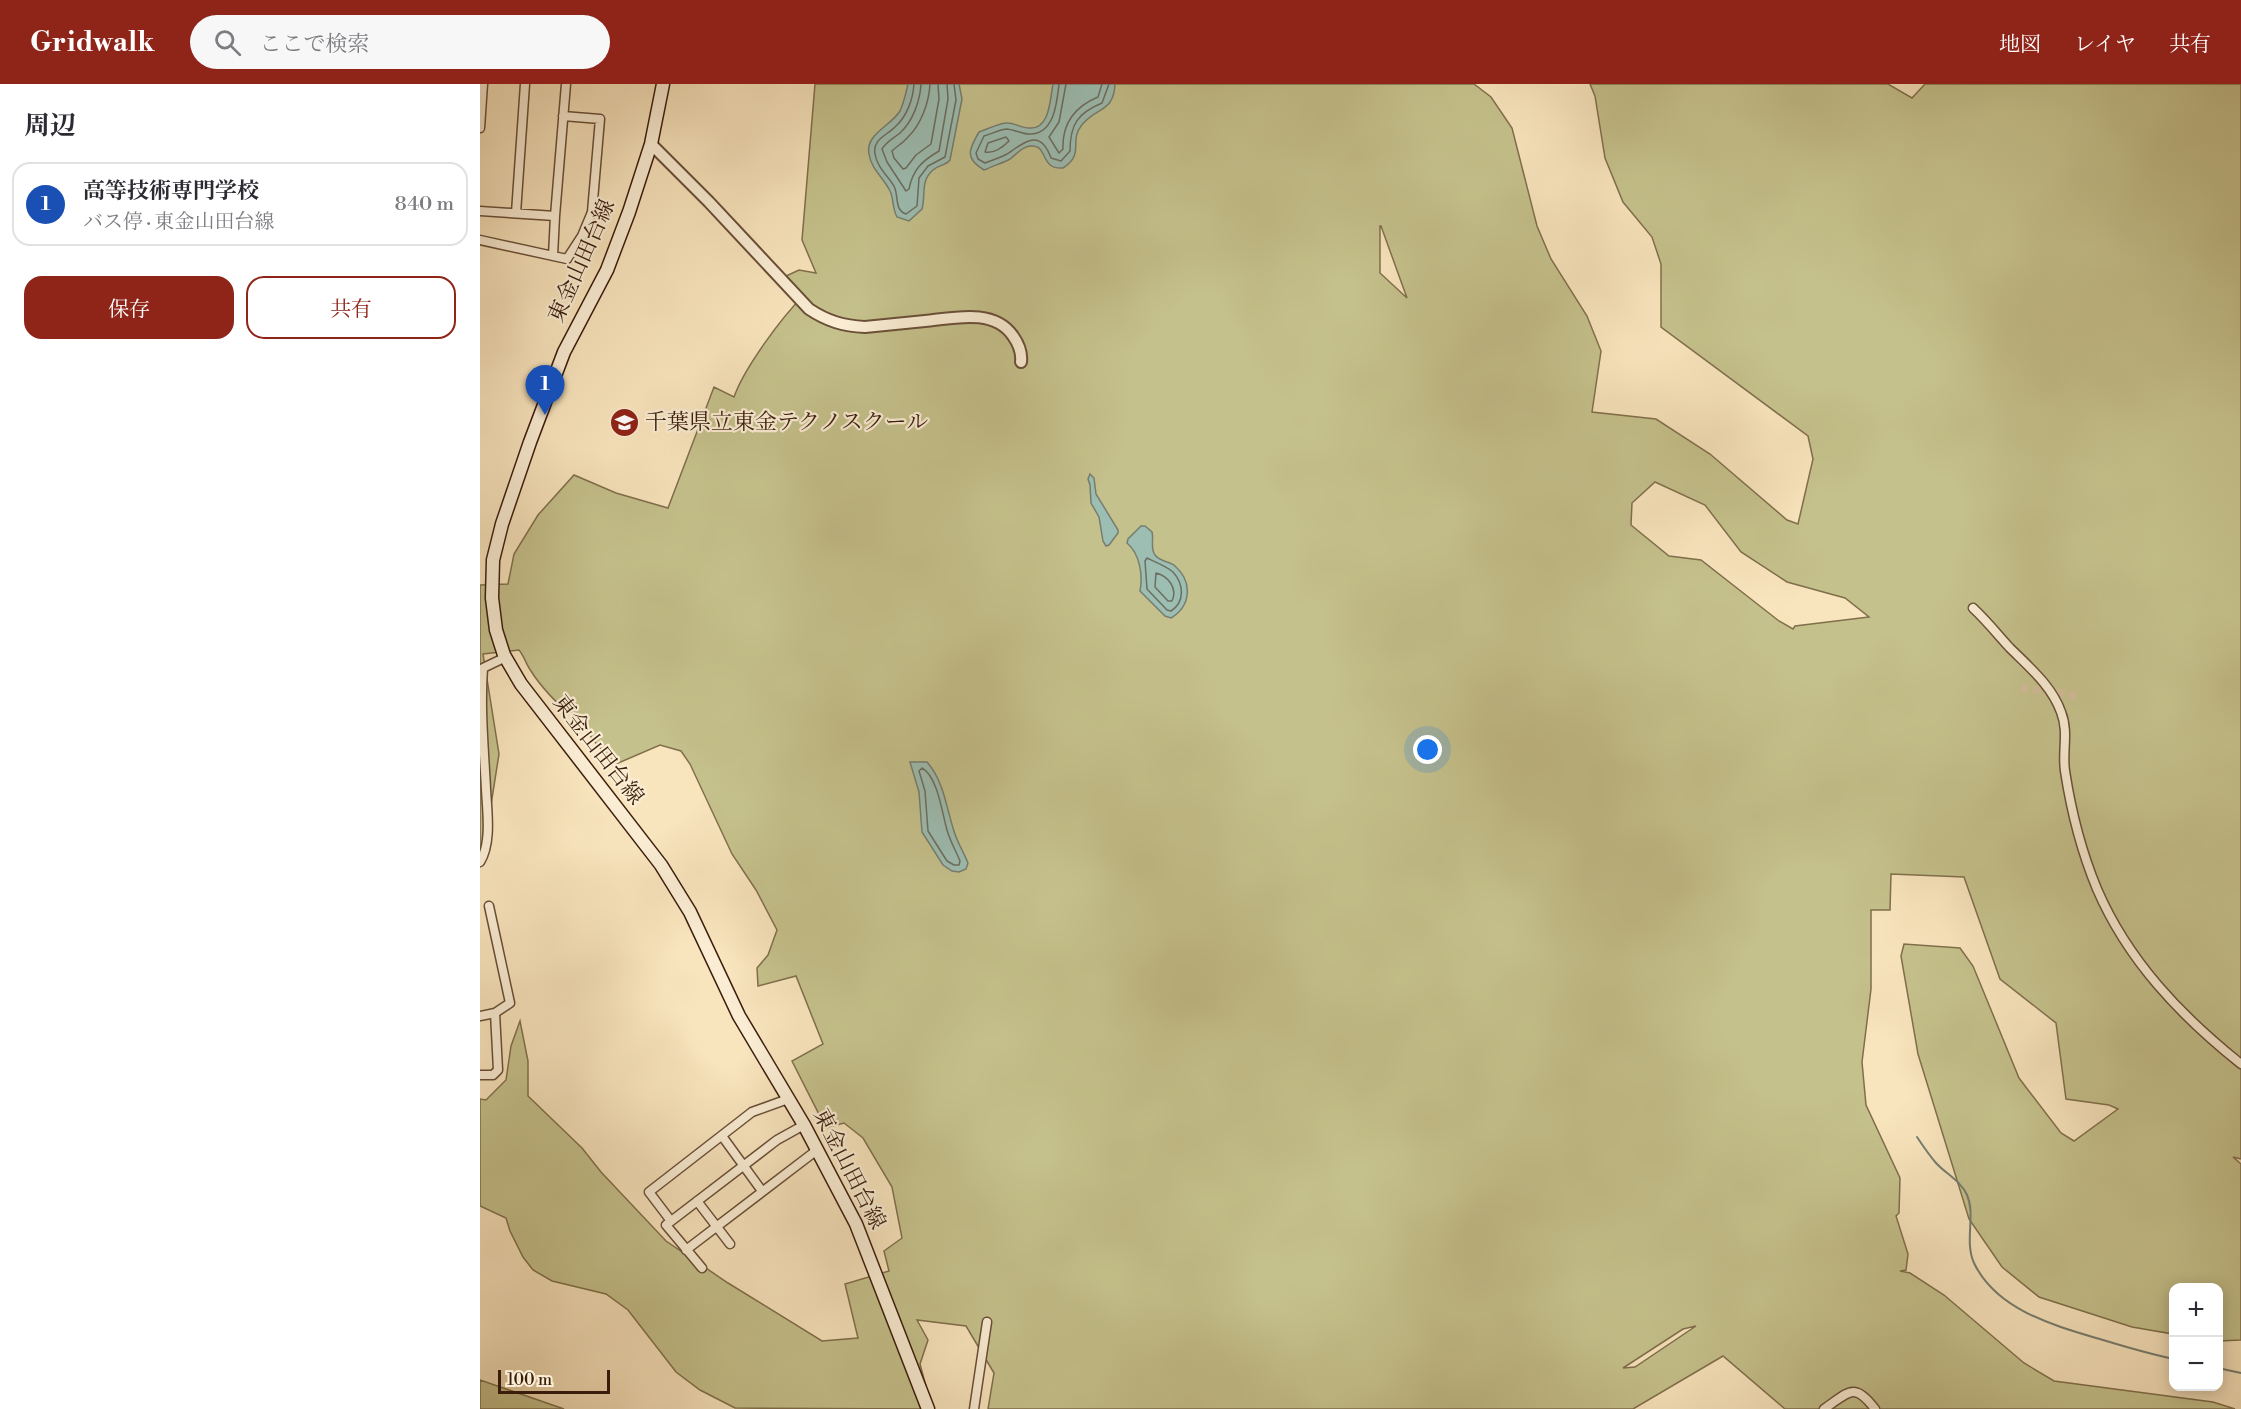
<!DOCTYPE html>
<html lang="ja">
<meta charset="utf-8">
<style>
body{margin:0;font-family:"Libre Bodoni","Noto Serif JP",serif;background:#f7f7f7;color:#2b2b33}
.controls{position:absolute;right:18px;bottom:18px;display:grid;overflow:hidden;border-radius:12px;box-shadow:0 3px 15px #0003}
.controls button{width:54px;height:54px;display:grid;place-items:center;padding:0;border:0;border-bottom:2px solid #e1e1e2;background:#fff;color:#2b2b33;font:30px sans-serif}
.scale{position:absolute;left:18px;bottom:15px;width:112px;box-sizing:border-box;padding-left:6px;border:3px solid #3b1d0c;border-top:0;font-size:16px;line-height:21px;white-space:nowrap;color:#3b1d0c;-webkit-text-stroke:4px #faedd4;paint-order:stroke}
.you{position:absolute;left:948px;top:666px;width:21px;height:21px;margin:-15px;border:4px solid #fff;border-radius:50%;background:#1a73e8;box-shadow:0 0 0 9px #1a73e833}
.badge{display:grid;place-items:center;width:39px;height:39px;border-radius:50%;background:#8f2418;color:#fff;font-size:20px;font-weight:700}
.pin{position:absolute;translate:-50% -50px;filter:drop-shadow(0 2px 3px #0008)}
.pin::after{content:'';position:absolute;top:32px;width:21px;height:18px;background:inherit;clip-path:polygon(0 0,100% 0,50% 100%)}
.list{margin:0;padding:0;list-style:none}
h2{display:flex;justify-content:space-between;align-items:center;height:78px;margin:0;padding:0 24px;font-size:26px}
h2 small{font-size:20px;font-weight:400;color:#7c7c81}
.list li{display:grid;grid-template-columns:39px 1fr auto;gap:18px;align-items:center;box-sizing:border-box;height:84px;margin:0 12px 12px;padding:0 12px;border:2px solid #e1e1e2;border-radius:18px}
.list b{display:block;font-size:22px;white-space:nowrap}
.list p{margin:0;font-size:20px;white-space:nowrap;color:#7c7c81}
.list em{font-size:20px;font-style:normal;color:#7c7c81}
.actions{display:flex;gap:12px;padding:18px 24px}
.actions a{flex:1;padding:14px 0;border:2px solid #8f2418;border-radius:18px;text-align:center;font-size:21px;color:#8f2418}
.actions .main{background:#8f2418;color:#fff}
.icon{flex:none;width:33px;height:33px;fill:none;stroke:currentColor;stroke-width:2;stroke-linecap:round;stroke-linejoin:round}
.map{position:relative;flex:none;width:1761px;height:1325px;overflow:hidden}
header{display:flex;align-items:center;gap:36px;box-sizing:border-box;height:84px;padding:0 30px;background:#8f2418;color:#fff}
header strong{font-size:28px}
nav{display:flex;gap:33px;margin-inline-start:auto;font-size:21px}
.search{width:420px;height:54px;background:#f7f7f7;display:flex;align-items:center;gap:15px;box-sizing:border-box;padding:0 21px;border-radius:33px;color:#7c7c81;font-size:22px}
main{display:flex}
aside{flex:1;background:#fff}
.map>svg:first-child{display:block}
.green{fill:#c5c18c;stroke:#806f4c;stroke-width:1.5;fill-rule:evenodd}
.water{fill:#9dbeb3;stroke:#767e70;stroke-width:1.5}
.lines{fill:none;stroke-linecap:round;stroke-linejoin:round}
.shore{stroke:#6c6e60;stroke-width:1.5}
.stream{stroke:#767e70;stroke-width:2}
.minor-tunnel{stroke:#d2bc9a;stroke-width:8;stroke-dasharray:8 4;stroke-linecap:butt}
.minor-casing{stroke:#6a4f38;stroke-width:11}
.tertiary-casing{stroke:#6a4f38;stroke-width:14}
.secondary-casing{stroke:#3b1d0c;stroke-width:15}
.minor{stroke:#faedd4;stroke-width:8}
.tertiary{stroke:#faedd4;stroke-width:10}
.secondary{stroke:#faedd4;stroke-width:12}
.labels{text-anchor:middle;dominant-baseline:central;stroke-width:4.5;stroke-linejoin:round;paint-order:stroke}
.street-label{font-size:22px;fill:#3b1d0c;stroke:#faedd4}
.poi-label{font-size:22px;fill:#3b1d0c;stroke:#faedd4;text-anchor:start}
</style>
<header>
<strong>Gridwalk</strong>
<div class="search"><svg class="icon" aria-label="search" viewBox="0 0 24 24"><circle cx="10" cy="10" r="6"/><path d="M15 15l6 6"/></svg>ここで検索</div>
<nav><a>地図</a><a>レイヤ</a><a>共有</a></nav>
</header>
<main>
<aside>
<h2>周辺<small></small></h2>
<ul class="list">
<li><span class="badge" style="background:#1a4fb4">1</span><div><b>高等技術専門学校</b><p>バス停 · 東金山田台線</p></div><em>840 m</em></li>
</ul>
<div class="actions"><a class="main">保存</a><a>共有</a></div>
</aside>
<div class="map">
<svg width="1761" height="1325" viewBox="0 0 1761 1325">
<rect width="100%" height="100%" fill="#f8e4bd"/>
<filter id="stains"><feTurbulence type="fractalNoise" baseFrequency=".00333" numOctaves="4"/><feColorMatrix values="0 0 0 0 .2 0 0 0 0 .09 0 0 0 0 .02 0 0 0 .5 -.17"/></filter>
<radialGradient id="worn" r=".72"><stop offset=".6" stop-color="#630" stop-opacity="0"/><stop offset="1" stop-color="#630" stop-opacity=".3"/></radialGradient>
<!-- green -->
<path class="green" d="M335 0H994L1011 13 1032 44 1057 142 1071 175 1107 232 1121 267 1112 328 1176 335 1230 370 1307 436 1318 440 1333 375 1328 352 1181 243V180L1172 153 1143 118 1125 74 1115 12 1110 0H1408L1432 14 1445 0H1761V1075L1753 1073 1761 1080V1256L1739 1257 1738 1204H1694L1693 1250 1652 1243 1559 1213 1522 1183 1489 1135 1438 970 1421 872 1424 860 1480 864 1493 882 1539 994 1581 1049 1594 1057 1638 1025 1629 1021 1586 1015 1576 939 1520 895 1484 793 1411 790 1410 826H1391V905L1382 978 1386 1021 1420 1094 1419 1129 1416 1132 1428 1170 1426 1186 1420 1187 1430 1189 1464 1211 1544 1279 1574 1297 1733 1318 1755 1325H1305L1243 1272 1153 1325H508L514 1289 486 1242 437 1236 448 1256 440 1280 452 1325 255 1324 220 1306 196 1288 148 1226 126 1210 72 1197 53 1186 43 1173 30 1147 26 1134 0 1122V1015L6 1016 26 996 31 962 40 937 48 977V1012L102 1064 121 1088 186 1157 248 1199 342 1257 378 1254 365 1200 409 1187 404 1167 422 1154 412 1103 383 1054 364 1039 346 1044 312 977 343 960 316 892 278 902 277 884 288 871 297 846 276 806 252 770 210 680 201 667 180 661 136 680 118 662 92 628C81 627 57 597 51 587 46 580 44 572 39 566L3 570 19 670 3 772 0 777V501L28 500 34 470 58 431 94 391 136 409 188 424 234 303 254 313C264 284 302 233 324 211L306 192 319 186 336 189 322 156ZM900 142H901L927 214 900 189ZM1175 398 1225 421 1261 468 1307 498 1365 514 1389 533 1315 542 1313 545 1299 537 1221 476 1189 472 1151 441 1152 419ZM1216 1242 1155 1283 1143 1284 1203 1245Z
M0 1296 84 1325H0Z"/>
<!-- water -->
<path class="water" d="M428 0H479L482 15 470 76C465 82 458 81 453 86 440 97 446 111 442 125L429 137 417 133C412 124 414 115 410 107 404 94 391 85 389 70 385 50 411 42 420 27 424 18 426 9 428 0Z
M573 0H635C634 29 615 23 601 42 589 58 605 70 583 84 559 86 569 60 550 62 541 63 536 71 530 75 523 79 515 81 507 85L504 86C484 74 489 65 499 48 508 45 517 40 526 39 533 38 541 44 549 44 570 46 570 15 573 0Z
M610 390 614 394 616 410 638 446V449L629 461 626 462 623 457 619 433 611 419 610 401 608 395Z
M661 442H665L672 448C674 456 670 464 675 471 680 478 690 477 695 482 713 498 711 522 691 534L685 532 660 507C663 491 660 470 647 459L648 455Z
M430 678H447C463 696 466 721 473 744 476 756 483 767 488 779L486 785 479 788 472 787 463 781 442 748 439 708Z"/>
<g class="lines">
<!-- shore -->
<path class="shore" d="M434 0C433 15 427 32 416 42 408 51 392 55 395 70 397 83 408 92 414 102 419 112 414 126 426 130L437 122 439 94 448 82 465 73 476 16 474 0
M441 0C440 17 433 37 420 49 414 54 407 57 402 65L407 78 426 107 429 105C433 85 442 77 459 67L468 15 467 0
M450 0C449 19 441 41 427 54 423 59 417 62 412 67L414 74 423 85 426 84 436 71 451 60 459 15 458 0
M579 0C577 19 574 51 549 50 541 50 534 45 526 45 519 46 511 50 504 52L496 69 498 75 505 79C512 76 520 74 527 70 545 58 560 44 571 74L581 77 590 67C590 40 598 29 622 19L629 0
M586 0 579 38 569 53 579 69 583 65C582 40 594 23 618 13L622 0
M526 53 529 57C523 63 514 70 505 68L508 59Z
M667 474C673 477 688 483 693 488 704 500 705 518 691 527L687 526 667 505 665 477Z
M676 489C688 492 698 504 692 517H688L675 503Z
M442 684C458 693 462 729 467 746 470 757 476 767 480 777L479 781H474L467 777 448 747 445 707 439 687Z"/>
<!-- stream -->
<path class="stream" d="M1437 1053C1443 1062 1449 1071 1456 1079 1466 1090 1481 1097 1487 1111 1496 1131 1484 1157 1494 1179 1517 1227 1576 1242 1623 1256 1646 1263 1670 1270 1694 1275
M1738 1284 1761 1289"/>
<!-- minor-tunnel -->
<path class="minor-tunnel" d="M1541 604 1599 612"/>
<defs>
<path id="minor" d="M0 44 3 0
M0 127 75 132
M36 129 45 0
M0 156 87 175 102 152 112 128 120 35 83 32
M73 172 75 132 86 0
M1493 524C1507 537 1518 551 1530 564 1549 583 1572 602 1581 628 1589 648 1582 667 1585 687 1591 726 1602 769 1617 805 1648 877 1701 932 1761 980
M0 778C12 758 7 727 6 705 4 665 0 624 3 584L26 573
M0 932 15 929 30 919 9 822
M0 991H13L18 986 15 929
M242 1052 282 1107
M217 1117 250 1160
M191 1137 169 1108 272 1028 308 1015
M206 1166 337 1066
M222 1184 186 1141 297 1056 324 1041
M494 1325 507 1238
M1344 1325C1369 1308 1374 1297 1395 1325"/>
<path id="tertiary" d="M171 60 229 118 329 225C347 237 363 242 385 243 405 241 425 239 445 237 474 234 514 224 533 252 538 259 542 269 541 278"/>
<path id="secondary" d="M183 0 171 60 149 128 127 186 84 268 50 358 22 440 13 476 12 514 16 546 24 571 41 600 181 781 210 828 259 932 324 1041 376 1140 448 1325"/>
</defs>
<!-- minor casing -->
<use href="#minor" class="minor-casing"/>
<!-- tertiary casing -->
<use href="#tertiary" class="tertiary-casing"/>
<!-- secondary casing -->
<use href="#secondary" class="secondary-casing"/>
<!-- minor -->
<use href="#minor" class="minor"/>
<!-- tertiary -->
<use href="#tertiary" class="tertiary"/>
<!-- secondary -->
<use href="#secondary" class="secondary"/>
</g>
<!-- icons -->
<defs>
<symbol id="university-disc" viewBox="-11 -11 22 22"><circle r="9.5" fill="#8f2418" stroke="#faedd4"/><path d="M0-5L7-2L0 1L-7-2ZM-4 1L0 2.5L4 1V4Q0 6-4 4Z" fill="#fff"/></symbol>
</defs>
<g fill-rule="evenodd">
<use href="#university-disc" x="128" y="322" width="33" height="33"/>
</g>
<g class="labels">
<!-- street labels -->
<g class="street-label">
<text transform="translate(102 177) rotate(-66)">東金山田台線</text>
<text transform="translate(118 666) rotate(52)">東金山田台線</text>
<text transform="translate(369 1085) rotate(63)">東金山田台線</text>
</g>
<!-- poi labels -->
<g class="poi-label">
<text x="165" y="338">千葉県立東金テクノスクール</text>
</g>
</g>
<rect width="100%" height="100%" filter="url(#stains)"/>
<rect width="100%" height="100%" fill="url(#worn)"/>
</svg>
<div class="controls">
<button>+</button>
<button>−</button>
</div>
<div class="scale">100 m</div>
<div class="you"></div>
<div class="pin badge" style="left:65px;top:331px;background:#1a4fb4">1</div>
</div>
</main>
